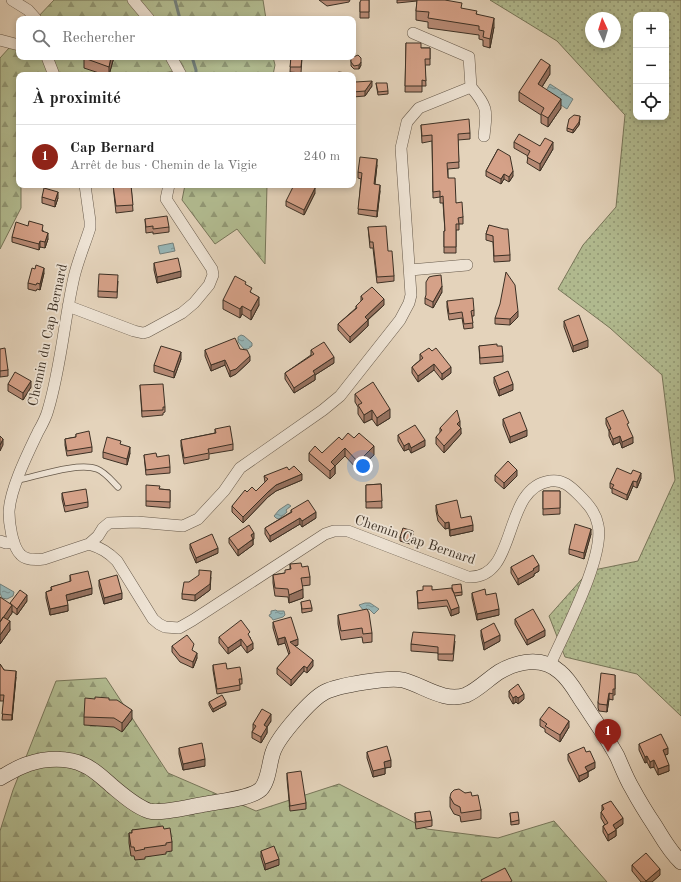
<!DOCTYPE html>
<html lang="fr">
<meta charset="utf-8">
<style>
body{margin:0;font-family:"Old Standard TT",serif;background:#f2f2f2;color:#222}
.controls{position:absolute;right:12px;top:12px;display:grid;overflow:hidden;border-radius:8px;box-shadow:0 2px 6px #0003}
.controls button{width:36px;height:36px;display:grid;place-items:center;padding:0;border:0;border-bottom:1px solid #e0e0e0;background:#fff;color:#222;font:20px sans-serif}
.compass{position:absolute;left:585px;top:12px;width:36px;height:36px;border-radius:50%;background:#fff;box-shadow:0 2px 6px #0003;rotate:356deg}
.you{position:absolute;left:363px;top:466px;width:14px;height:14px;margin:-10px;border:3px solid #fff;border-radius:50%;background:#1a73e8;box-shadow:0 0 0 6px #1a73e833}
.badge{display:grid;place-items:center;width:26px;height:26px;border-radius:50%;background:#8f2418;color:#fff;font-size:13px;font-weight:700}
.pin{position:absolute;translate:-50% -33px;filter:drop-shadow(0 1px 2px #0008)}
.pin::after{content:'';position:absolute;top:21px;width:14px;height:12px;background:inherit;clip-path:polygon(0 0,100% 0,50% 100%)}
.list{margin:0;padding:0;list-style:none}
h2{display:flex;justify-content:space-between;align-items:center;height:52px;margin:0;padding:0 16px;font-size:17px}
h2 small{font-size:13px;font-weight:400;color:#767676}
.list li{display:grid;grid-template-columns:26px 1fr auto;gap:12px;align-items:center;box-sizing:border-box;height:64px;padding:0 16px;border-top:1px solid #e0e0e0}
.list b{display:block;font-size:15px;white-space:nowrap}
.list p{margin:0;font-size:13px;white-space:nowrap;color:#767676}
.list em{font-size:13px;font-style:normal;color:#767676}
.icon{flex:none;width:22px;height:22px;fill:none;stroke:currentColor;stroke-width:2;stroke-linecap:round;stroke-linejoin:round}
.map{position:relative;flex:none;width:681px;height:882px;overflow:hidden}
.search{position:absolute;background:#fff;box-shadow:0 2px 6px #0003;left:16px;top:16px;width:340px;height:44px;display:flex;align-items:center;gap:10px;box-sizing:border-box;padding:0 14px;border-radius:8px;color:#767676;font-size:15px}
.panel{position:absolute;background:#fff;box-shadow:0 2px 6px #0003;left:16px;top:72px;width:340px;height:116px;border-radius:8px}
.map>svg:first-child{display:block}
.green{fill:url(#green-dots);stroke:#77765a;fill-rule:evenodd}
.forest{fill:url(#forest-firs);stroke:#77765a}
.water{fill:url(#water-ripples);stroke:#73807c}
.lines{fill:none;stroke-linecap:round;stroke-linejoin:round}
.stream{stroke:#73807c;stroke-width:3}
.lane-casing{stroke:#66594a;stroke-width:7}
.street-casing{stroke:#66594a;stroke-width:12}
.secondary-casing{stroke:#3c3024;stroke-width:16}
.lane{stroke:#ede2d3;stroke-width:5.5}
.street{stroke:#ede2d3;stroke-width:11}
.secondary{stroke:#ede2d3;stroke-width:15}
.wall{fill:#b78a75;stroke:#3c3024}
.shaded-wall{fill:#95715f;stroke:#3c3024}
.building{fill:#d5a188;stroke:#3c3024}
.labels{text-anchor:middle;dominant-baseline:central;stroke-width:3.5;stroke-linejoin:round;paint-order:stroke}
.street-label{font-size:14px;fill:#3c3024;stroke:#ede2d3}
</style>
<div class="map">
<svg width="681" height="882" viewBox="0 0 681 882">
<defs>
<pattern id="green-dots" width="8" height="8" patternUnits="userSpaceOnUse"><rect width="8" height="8" fill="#b2bc91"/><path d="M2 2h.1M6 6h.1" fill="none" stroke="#929976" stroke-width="1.8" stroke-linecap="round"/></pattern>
<pattern id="forest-firs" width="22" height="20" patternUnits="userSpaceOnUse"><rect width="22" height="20" fill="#b2bc91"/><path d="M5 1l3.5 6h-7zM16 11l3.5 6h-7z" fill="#929976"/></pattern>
<pattern id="water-ripples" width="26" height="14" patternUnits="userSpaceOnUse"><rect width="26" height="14" fill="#97b6b7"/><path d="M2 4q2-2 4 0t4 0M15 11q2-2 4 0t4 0" fill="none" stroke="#7c9495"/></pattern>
</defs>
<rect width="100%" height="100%" fill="#e4d3bb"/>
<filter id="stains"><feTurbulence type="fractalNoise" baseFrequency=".005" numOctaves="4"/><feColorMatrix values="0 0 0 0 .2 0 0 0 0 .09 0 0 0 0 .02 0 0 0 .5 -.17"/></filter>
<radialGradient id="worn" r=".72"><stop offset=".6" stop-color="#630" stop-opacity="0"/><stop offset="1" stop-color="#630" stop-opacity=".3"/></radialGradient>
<!-- green -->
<path class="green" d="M490 0H681V716L637 674 565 657 549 616 589 571 638 561 675 480 662 375 610 328 558 289 583 245 616 207 625 115 557 41ZM636 15H666V117H636ZM591 18H615V42H591Z"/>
<!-- forest -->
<path class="forest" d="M54 0H263L266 19H36Z
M19 37V57H273L275 65 273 75H180L176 71 150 75H19V185H21V208L0 249V58Z
M185 185H267L265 264 237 229 215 244 182 200Z
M106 678 168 773 256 811 339 784 427 829 498 838 554 821 607 882H0V831L13 790 56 681Z"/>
<!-- water -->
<path class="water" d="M550 84 573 99 567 109 544 94Z
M173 243 175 251 160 254 158 246Z
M241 335 244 336 252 343V346L248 349H244L238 342V337Z
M288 504 291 506 286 510 287 512 279 519 276 518 274 516 279 510Z
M0 584 14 592 13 596 7 599 2 598 0 593Z
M365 603H370L379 609 374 614 369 609 364 611 359 605Z
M276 610 277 611H284L285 615 283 617 273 620 271 617H270L269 615 271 614V611Z"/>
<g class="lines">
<!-- stream -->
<path class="stream" d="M175 0 180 19
M192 57 196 70V75"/>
<defs>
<path id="lane" d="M18 480C38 476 78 462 97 469 105 472 112 481 118 487"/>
<path id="street" d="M12 0 28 10 36 19
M133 0 149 19
M0 40 19 45
M47 57 54 75
M171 57 181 75
M471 87C488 107 487 110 484 136
M85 185 90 221V228C85 244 78 260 74 277 64 321 61 367 48 410 46 418 42 425 38 432 28 453 10 489 9 512 9 522 12 547 21 555 26 560 36 560 44 559L89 544 98 536 103 528 109 523 137 522 183 526 198 519 224 491 240 468 323 410 340 396 400 320 409 303 411 295 401 148 407 122 419 108 471 87 469 57 413 33
M410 270 467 265
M68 306 134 331 143 333 147 332 182 313 194 303 209 285 213 275 212 269 166 199 169 185
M0 541 6 543 14 542
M89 544C101 548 108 552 117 561L153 619 159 624 165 627 179 628 193 620 325 534 334 531H348L468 577C519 580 501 488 550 481 563 479 571 487 579 495 588 504 596 513 598 525 605 557 564 633 550 665"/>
<path id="secondary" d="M0 778C9 773 18 767 28 764 45 758 68 757 84 765 94 769 104 779 112 786 123 795 135 806 149 811 161 814 192 806 206 804 220 801 250 799 261 789 269 780 269 763 273 752 278 737 311 699 325 692 339 685 388 677 403 680 423 685 444 703 466 695 478 690 488 679 499 672 518 661 542 656 560 672 570 680 577 694 584 704 595 721 607 738 617 756 622 767 626 778 632 788 639 801 647 814 655 826 663 839 670 852 681 862"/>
</defs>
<!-- lane casing -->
<use href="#lane" class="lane-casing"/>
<!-- street casing -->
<use href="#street" class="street-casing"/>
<!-- secondary casing -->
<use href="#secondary" class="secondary-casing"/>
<!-- lane -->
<use href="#lane" class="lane"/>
<!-- street -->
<use href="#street" class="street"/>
<!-- secondary -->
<use href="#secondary" class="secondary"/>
</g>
<!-- wall -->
<path class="wall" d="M319 0H350L349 2 327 6Z
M369 0V18H360V2Z
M397 0H445L462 9 477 14 494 27 490 48 483 46V40L479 39V35L428 28V22L416 20V11L417 1 397 3Z
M406 43 421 48H430V65H425L426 86H422V92H405Z
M81 57H114L109 75H105L84 68V59L81 58Z
M291 57H302L301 73 290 72Z
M351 58 361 65 359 69H354L351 66Z
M550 74 542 87 561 108 548 127 541 123V115L519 101V92Z
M353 80 355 82 372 86 365 96 353 97Z
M376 83 388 91V94L378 95Z
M580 119 579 125 573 133 567 131V128Z
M421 125 470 133V139L458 140 459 168 448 169V178L456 203 463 217V224H459V230H456V253H444V231H445L443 203H440V197L433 198 432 141 422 143Z
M514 142 540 146 553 149 540 171 527 163 528 156 514 148Z
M498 149 513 176 509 182 504 179 501 184 486 176V171Z
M377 165 375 184 380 191 377 217 358 214 361 179 358 178V172Z
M113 185H131L133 211 116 213Z
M315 193 304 215 286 206V201Z
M42 197 58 198 55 207 42 203Z
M145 219 169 227V232L153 234V232L146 233Z
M489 225 510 255V261L494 262 493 242 486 240V234Z
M368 227 394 276V281L377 283 373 248H370Z
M43 230V232L48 239 45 248 40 247 39 250 12 242V237Z
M154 263 181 277 157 283 154 270Z
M44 273 40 290 37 289 36 291 28 289V283Z
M118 281 117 298 98 297V291Z
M246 285 259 305 251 320 242 314 240 318 223 309V300Z
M442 292 433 308 425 304V298Z
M361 296 384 305 368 320V326L350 343 338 330V324L356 308V306L361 302Z
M447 301 474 310V316H472L473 328 464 329 462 318 449 320 447 307Z
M518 317 510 325 495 324V318Z
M564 321 588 347 573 352 564 327Z
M479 346H497L503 356V362L480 364Z
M0 349 8 370V376L0 377Z
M240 349 250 361 236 374 230 377 225 365 211 371 205 356V350Z
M311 350 334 363 315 375V380L294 393 285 379V373L311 355Z
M420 354 451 373 442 380 434 370 418 382 412 373V367L420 360Z
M181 359 174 378 154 372V365Z
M494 377 513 390 499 396 494 383Z
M8 384 31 387 23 400 8 391Z
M140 385 165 407V412L163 413V415L142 417Z
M355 394 390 418 377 426 372 419 364 423 358 414V407L355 402Z
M606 418 629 429 633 443 622 448 620 442 613 445 609 436V431L606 424Z
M503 419 527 436 510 443 503 425Z
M460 427 461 434 444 453 436 444V437L440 433V428Z
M215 429 233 444V450L209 454V459L184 464 181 446V440L215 433Z
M76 434 92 447V452L67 456 65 445V439L76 437Z
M398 435 425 446 411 453 409 449 404 451 398 441Z
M342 440 374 455 358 470 345 456 335 466V474L330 479 309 461V453H322Z
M103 452 130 453 127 465 103 458Z
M144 455 157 457 170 467V473L146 475Z
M289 470 302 480 276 491 268 497 243 523 232 512V506L247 492 256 491 265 482 264 476Z
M495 475 517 476 504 489 495 481Z
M641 478 637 488 633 486 627 500 612 493V489L610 488V483Z
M381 484 382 508H366V485Z
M160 489 170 490V508L146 506V501Z
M543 491H560V514L543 515Z
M62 493 88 502V507L65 512 62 499Z
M436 505 461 518 473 531 450 536 449 528 445 529 438 521 436 511Z
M291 510 316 518 302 527 300 524 270 542 265 534V528L291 512Z
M413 534 410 544 400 541V537Z
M591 534 584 559 569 554V549Z
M229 538 254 539H253V545L238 556 229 543Z
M190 544 218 553 196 563 190 549Z
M290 564 302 567 310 577V585L302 586 303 598 289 603 288 597 275 596 273 583V575L285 573 290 569Z
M511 567 539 571 534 574V576L518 585 511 573Z
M70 575 92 594 67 601 68 611 50 615 46 598V592L51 590V587L70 582Z
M211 577 210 590 195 601 182 599V594L189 582Z
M99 580 122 599 104 604 99 586Z
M432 590 462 592V595L455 596 459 613 451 616 447 606 418 609 417 591Z
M472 593 486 595 499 615 477 620 472 598Z
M27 601 17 615 12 611V613L7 620 10 630 0 644 10 603Z
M301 602 312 608V611L302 613Z
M338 615 372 633V642L363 643 362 637 341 640 338 624Z
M515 619 545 636 527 645 515 624Z
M273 622 298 645 295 646 313 666 307 673 304 671 291 686 277 674V668L289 655 285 643 278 645 273 628Z
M481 630 500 641 484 650 481 636Z
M219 637H250L253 649 247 653 241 645 228 654 219 643Z
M455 641 453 661 438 660V653L411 651V644Z
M172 646 193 651 197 658 193 668 180 662 172 652Z
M0 664 4 670 16 677 12 720H2L4 701H0Z
M213 665 227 669 242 679V684H240V690L217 694 213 670Z
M615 675V695H613V700L609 699 607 712 599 711 598 708V702Z
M509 691 524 699 518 704 516 702 513 704 509 697Z
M109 700 132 719 122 732 114 727 84 725V717Z
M209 702 226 705 213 712 209 705Z
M540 719 569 727 560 742 545 732V729L540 726Z
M271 721 267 727V733L261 743 252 738V732L253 730V724Z
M639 744 668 754 665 755 669 771 658 775 654 767 650 768 647 762 645 763 639 750Z
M179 748 205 766 183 770 179 754Z
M367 752 391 767 385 768V774L373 777 367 758Z
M568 754 595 768 588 772V777L579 782 568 760Z
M287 773 306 803V809L290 811 287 779Z
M465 793 472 796 481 810V819L461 822 460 816 454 814 450 807V797Z
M602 805 623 824 616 829V836L608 841 603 832V826L605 825 601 818V812L602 811Z
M415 813 432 820V826L416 829 415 820Z
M510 813 519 820V824L511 825Z
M164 829 172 842V851L166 852V854L145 857V859L135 860 134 856H131L129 843V833H132V830Z
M261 851 279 865 265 870 261 857Z
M632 865 660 875 652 882H641L632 871Z"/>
<!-- shaded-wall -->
<path class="shaded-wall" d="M494 18V27L490 48V39Z
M111 57H114L109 75V67Z
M361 62V65L359 69V65Z
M550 65V74L538 93V84Z
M372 81V86L365 96V91Z
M561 99V108L548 127V118Z
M580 116 579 125 573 133V130Z
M553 142V149L540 171V164Z
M377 159V165L374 190V184Z
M513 171V176L509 182V177Z
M504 174V179L501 184V179Z
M380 185V191L377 217V211Z
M315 188V193L304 215V210Z
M58 192V198L55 207V201Z
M48 233V239L45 248V242Z
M40 241V247L39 250V244Z
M44 268V273L40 290V284Z
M181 271V277L157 283V277Z
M442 286V292L433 308V302Z
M259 297V305L251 320V311Z
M384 299V305L365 322V317Z
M242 306V314L240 318V309Z
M518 311V317L510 325V319Z
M368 320V326L350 343V337Z
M588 340V347L573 352V346Z
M181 352V359L174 378V372Z
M250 356V361L236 374 230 377V371Z
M334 357V363L315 375V380L294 393V388L313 371Z
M225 360V365L211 371V365Z
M434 364V370L418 382V376Z
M451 367V373L442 380V374Z
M31 381V387L23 400V393Z
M513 384V390L499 396V390Z
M390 409V418L377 426V418Z
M372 410V419L364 423V415Z
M460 421V427L457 424Z
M461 428V434L444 453V446Z
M527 430V436L510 443V437Z
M620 436V442L613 445V439Z
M633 437V443L622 448V442Z
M3 439V445L0 451V445Z
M425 440V446L411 453V448Z
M409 443V449L404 451V446Z
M374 446V455L358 470V462Z
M130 447V453L127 465V459Z
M345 448V456L331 470V462Z
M335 466V474L330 479V471Z
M517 470V476L504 489V483Z
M641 473V478L637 488V482Z
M302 474V480L276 491 268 497 243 523V517L268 492 276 485Z
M633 481V486L627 500V495Z
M316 512V518L302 527V521Z
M300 518V524L270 542V536Z
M449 522V528L445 529V523Z
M473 525V531L450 536V530Z
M591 529V534L584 559V553Z
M413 531V534L410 544V541Z
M254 533V539L251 541V535Z
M253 539V545L238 556V550Z
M218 548V553L196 563V558Z
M539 565V571L534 574V576L518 585V579Z
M211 571 210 590 195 601V595Z
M92 588V594L66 601V595Z
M303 589V598L289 603V595Z
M122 593V599L104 604V598Z
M27 595V601L17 615V609Z
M12 605V613L0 630V622Z
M68 605V611L50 615V609Z
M459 607V613L451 616V610Z
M499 609V615L477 620V614Z
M10 621V630L0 644V635Z
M545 630V636L527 645V640Z
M500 635V641L484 650V643Z
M285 637V643L278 645V639Z
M241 639V645L228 654V648Z
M298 639V645L290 647V642Z
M253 643V649L247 653V647Z
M197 653V658L193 668V662Z
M313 660V666L307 673V668Z
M304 666V671L291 686V680Z
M16 671V677L12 720V715Z
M609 693V699L607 712V705Z
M524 694V699L518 704V698Z
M516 696V702L513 704V698Z
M226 702V705L213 712V709Z
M132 710V719L122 732V723Z
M271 714V721L267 727V733L261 743V737L264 725Z
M569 721V727L560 742V735Z
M668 748V754L663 756V750Z
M647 756V762L645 763V757Z
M205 759V766L183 770V764Z
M391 760V767L385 768V774L373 777V771L384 762Z
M654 760V767L650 768V762Z
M595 762V768L585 773V767Z
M669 765V771L658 775V769Z
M588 772V777L579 782V776Z
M623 818V824L613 831V825Z
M616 830V836L608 841V835Z
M279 859V865L265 870V864Z
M660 869V875L652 882H646V881Z"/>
<!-- building -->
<path class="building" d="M361 0H369V12H360V2Z
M417 0H445L462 3 461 8 477 11 476 14 494 18 490 39 483 37 484 31 479 30V26L428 18 429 12 416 11Z
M406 43H421V48H430V59H425L426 81 422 80V86H405Z
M358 55 361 58V62L359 65 354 66 351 62V58Z
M84 57H111L109 67 84 58Z
M291 57H302L301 67H290Z
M541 59 550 65 538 84 561 99 548 118 541 114 544 108 519 92Z
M339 72 346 73 345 75H330Z
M353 80 355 82 372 81 365 91 353 92Z
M376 83H387L388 91 378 92Z
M574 115 580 116 579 122 573 130 567 128 569 119Z
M469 119 470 133 458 134 459 162 447 163 448 178H455L456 203 462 202 463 217 458 218 459 224H456V247H444V231H445L443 196 440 197V191L433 192 432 135 422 136 421 125Z
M519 134 540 146 545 138 553 142 540 164 527 157 530 151 514 142Z
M498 149 510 156 513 171 509 177 504 174 501 179 486 171Z
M360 157 377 159 374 184 380 185 377 211 358 209 362 173 358 172Z
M113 185H131L133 205 116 206Z
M294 185H310L315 188 304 210 286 201Z
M44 188 58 192 55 201 42 197Z
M167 216 169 227 153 229V226L146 227 145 219Z
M29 221 43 225 42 231 48 233 45 242 40 241 39 244 12 237 16 222 28 226Z
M489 225 504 229H508L510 255 494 256 493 236 486 234Z
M386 226 388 251H392L394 276 377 277 373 242H370L368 227Z
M178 258 181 271 157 277 154 263Z
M36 265 44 268 40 284 37 283 36 285 28 283 32 268 35 269Z
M506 272 515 285 518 311 510 319 495 318 500 304Z
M99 274 118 275 117 292 98 291Z
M441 275 442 286 433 302 425 298 426 295V282L429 277 433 276Z
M235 276 246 282 245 284 252 288 250 292 259 297 251 311 242 306 240 309 223 300Z
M372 287 384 299 365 317 368 320 350 337 338 324 357 308 356 306 363 299 361 296Z
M473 298 474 310 471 311 473 323 464 324 462 312 449 314 447 301Z
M579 315 588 340 573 346 564 321Z
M235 338 240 349 247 350 250 356 236 369 230 371 225 360 211 365 205 350Z
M324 342 334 357 313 371 315 374 294 388 285 373 314 354 311 350Z
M497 344V346H502L503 356 480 358 479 346Z
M161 346 181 352 174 372 154 365Z
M5 348 8 370 0 371V349Z
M429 348 432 351 436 348 451 367 442 374 434 364 418 376 412 367 423 358 420 354Z
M508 371 513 384 499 390 494 377Z
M15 372 31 381 23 393 8 384Z
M373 382 390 409 377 418 372 410 364 415 358 405 362 403 355 394Z
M163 384 165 407H163V410L142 411 140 385Z
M457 410 460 421 457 424 461 428 444 446 436 437 442 430 440 428Z
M623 410 629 423 627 424 633 437 622 442 620 436 613 439 609 430 611 429 606 418Z
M520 412 527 430 510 437 503 419Z
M415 425 425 440 411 448 409 443 404 446 398 435Z
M230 426 233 444 208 449 209 453 184 458 181 440 216 433 215 429Z
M89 431 92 447 67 451 65 439 76 437V434Z
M348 433 354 438 359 433 374 446 358 462 345 448 331 462 335 466 330 471 309 453 315 446 322 453 339 437 342 440Z
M0 436 3 439 0 445Z
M107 437 121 441 120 444 130 447 127 459 103 452Z
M156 453 157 457 169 455 170 467 146 470 144 455Z
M508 461 517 470 504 483 495 475Z
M294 466 302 474 276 485 268 492 243 517 232 506 245 490 247 492 252 487 256 491 268 479 264 476 287 467 289 470Z
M617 468 631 474 633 470 641 473 637 482 633 481 627 495 612 488 614 485 610 483Z
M381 484 382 501 366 502V485Z
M146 485 160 486 159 489 170 490V502L146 501Z
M86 489 88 502 65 506 62 493Z
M543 491H560V508L543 509Z
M308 500 316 512 302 521 300 518 270 536 265 528 292 512 291 510Z
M457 500 461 518 471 516 473 525 450 530 449 522 445 523 438 515 436 505Z
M575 524 591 529 584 553 569 549Z
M249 525 254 533 251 535 253 539 238 550 229 538Z
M403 528 413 531 410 541 400 537Z
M212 534 218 548 196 558 190 544Z
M533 555 539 565 533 569 534 570 518 579 511 567Z
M301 563 302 567 308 566 310 577 301 578 303 589 289 595 288 589 275 588 273 575 285 573V570L291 569 290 564Z
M199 570 211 571 210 584 195 595 182 594 184 582H189L199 575Z
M88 571 92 588 66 595 68 605 50 609 46 592 52 590 51 587 71 581 70 575Z
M117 575 122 593 104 598 99 580Z
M461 584 462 592 454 593 452 590V585Z
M423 586H432V590L452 588 459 607 451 610 447 600 418 603 417 591 423 590Z
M485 589 486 595 496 593 499 609 477 614 472 593Z
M20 590 27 595 17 609 10 603Z
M0 597 12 605 0 622Z
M310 600 312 608 302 609 301 602Z
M367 609 369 613 372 633 363 634 362 628 341 631 338 615Z
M533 609 545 630 527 640 515 619Z
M3 617 10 621 0 635V622Z
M291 617 298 639 290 642 313 660 307 668 304 666 291 680 277 668 290 653 285 637 278 639 273 622Z
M241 620 250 632 248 634 253 643 247 647 241 639 228 648 219 637Z
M494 623 500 635 484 643 481 630Z
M413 632 455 635 453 654H438V647L411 644Z
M187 635 194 644 192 650 197 653 193 662 180 656 172 646Z
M226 663 227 669 240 667 242 679H239L240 685 217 689 213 665Z
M0 664 4 670 16 671 12 715 2 714 4 695H0Z
M601 673 615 675V689H613V694L609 693 607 705 599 704 598 702Z
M518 684 524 694 518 698 516 696 513 698 509 691Z
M222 695 226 702 213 709 209 702Z
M95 697 109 698V700H117L132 710 122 723 114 718 84 717 85 698 95 699Z
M549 707 569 721 560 735 545 726 547 724 540 719Z
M262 709 271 714 264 725 267 727 261 737 252 732 256 726 253 724Z
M661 734 668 748 663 750 669 765 658 769 654 760 650 762 647 756 645 757 639 744Z
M202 743 205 759 183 764 179 748Z
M387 746 391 760 384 762 385 768 373 771 367 752Z
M584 747 586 752 590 751 595 762 585 767 588 772 579 776 568 754Z
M301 771 306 803 290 806 287 773Z
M459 789 465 793 471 792 472 796 478 795 481 810 461 813 460 807 454 804 450 797 451 793 454 790Z
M611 801 623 818 613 825 616 830 608 835 603 826 608 823 601 812 604 809 602 805Z
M430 811 432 820 416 822 415 813Z
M518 812 519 820 511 822 510 813Z
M163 826 164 829 170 828 172 842 166 843V845L144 848 145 849 135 851 134 847H131L129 833H132V830Z
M274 846 279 859 265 864 261 851Z
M646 853 660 869 646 881 632 865Z
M505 868 512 881 510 882H482L481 880Z"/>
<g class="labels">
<!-- street labels -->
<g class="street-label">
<text transform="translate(48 335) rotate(-78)">Chemin du Cap Bernard</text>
<text transform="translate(415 540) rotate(19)">Chemin Cap Bernard</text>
</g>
</g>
<rect width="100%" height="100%" filter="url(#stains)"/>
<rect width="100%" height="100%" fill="url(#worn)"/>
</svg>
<div class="controls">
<button>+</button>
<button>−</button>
<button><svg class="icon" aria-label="locate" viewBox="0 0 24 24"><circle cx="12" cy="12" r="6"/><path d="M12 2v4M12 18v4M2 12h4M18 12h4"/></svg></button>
</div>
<svg class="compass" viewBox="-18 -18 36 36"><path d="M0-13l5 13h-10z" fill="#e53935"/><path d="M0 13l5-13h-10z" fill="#767676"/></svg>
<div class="you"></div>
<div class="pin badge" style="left:608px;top:752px">1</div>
<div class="search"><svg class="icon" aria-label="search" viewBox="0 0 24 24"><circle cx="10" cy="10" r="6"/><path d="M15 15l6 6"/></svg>Rechercher</div>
<section class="panel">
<h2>À proximité<small></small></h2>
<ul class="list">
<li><span class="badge">1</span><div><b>Cap Bernard</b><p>Arrêt de bus · Chemin de la Vigie</p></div><em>240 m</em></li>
</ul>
</section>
</div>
